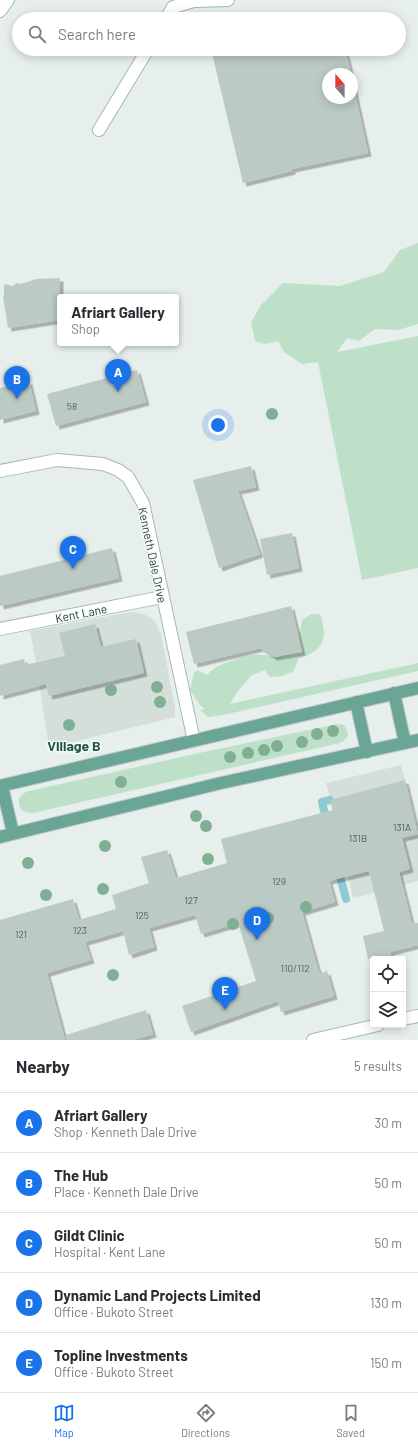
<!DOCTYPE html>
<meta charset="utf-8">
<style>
body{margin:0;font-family:Barlow,sans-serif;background:#f2f2f3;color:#2b2b33}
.controls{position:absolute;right:12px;bottom:12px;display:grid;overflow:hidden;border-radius:4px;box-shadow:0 2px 10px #0003}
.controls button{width:36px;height:36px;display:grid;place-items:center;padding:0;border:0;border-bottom:1px solid #e1e1e2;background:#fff;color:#2b2b33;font:20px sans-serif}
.compass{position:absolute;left:322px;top:68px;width:36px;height:36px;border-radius:50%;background:#fff;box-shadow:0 2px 10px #0003;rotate:339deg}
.you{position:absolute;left:218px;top:425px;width:14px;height:14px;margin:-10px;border:3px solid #fff;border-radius:50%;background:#1a73e8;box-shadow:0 0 0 6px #1a73e833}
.badge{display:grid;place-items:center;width:26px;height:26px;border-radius:50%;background:#1a73e8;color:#fff;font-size:13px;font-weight:700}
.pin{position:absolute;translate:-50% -33px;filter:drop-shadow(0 1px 2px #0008)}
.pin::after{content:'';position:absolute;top:21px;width:14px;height:12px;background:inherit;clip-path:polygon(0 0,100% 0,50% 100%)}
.popup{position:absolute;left:57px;top:294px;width:122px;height:52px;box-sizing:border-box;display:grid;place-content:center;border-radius:4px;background:#fff;filter:drop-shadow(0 1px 3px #0005);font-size:13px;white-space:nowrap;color:#7c7c81}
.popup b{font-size:15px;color:#2b2b33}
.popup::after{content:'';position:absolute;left:50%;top:100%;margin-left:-8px;border:8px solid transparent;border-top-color:#fff}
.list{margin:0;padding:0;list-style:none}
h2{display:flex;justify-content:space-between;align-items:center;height:52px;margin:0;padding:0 16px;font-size:17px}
h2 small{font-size:13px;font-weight:400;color:#7c7c81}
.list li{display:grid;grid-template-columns:26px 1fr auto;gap:12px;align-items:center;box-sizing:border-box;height:60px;padding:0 16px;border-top:1px solid #e1e1e2}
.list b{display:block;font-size:15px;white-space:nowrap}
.list p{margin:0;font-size:13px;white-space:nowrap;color:#7c7c81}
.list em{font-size:13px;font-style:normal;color:#7c7c81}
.icon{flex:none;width:22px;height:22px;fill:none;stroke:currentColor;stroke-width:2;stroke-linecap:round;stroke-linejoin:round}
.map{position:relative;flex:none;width:418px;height:1040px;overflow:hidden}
.search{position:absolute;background:#fff;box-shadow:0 2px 10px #0003;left:12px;right:12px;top:12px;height:44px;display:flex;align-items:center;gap:10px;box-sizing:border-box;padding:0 14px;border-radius:22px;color:#7c7c81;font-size:15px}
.sheet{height:352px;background:#fff}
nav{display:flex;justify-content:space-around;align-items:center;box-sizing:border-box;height:56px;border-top:1px solid #e1e1e2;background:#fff;font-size:11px;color:#7c7c81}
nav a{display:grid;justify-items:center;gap:2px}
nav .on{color:#1a73e8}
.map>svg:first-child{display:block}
.built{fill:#d4dfda}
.green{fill:#bfe0c8}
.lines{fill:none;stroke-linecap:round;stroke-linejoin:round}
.stream{stroke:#8ec9d4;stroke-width:8}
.building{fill:#bbcac4;filter:url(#shadow)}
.lane-casing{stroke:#a8b8b2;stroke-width:14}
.street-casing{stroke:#a8b8b2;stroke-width:14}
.secondary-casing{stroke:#a4bbb3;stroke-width:14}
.primary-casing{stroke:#c2cac8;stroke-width:14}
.lane{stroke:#fff;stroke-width:12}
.street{stroke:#fff;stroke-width:12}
.secondary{stroke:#fff;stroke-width:12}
.primary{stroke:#6aa596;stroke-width:12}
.tree{fill:#80af93}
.labels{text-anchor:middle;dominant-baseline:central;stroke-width:3;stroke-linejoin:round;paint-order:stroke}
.number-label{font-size:10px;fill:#4a645c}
.street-label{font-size:12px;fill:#24423a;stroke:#f7fbf9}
.quarter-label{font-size:14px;font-weight:bold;fill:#1f5548;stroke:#f7fbf9}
</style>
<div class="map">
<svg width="418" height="1040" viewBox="0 0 418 1040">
<defs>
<filter id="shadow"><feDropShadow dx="3.5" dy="3.5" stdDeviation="0" flood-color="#0004"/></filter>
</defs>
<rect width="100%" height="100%" fill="#e6efeb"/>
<!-- built -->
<path class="built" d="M131 612 144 614 155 621 161 634 175 707V717L49 748 36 662 30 631Z
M401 765 418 831V881L353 898 326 783Z"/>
<!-- green -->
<path class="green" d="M418 243V324L398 330 375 329 359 341 347 338 337 352 418 336V568L362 580 318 362 302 364 284 352 278 341 265 344 255 341 251 322 261 305 283 283 340 286 384 272 400 250Z
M311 614H319C322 617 322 620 323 625 327 645 316 653 298 659L294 671 282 676 270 677 265 670 252 675 238 691 230 704 418 663V671L223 715 208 717 200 710 205 709 200 705 190 690 194 673 197 670 207 675C216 666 220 665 231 661 250 654 258 653 277 657 293 648 300 638 302 620Z
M337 724 344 725C350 734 349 738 340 743L33 813C22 813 18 809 19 798L24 793 29 791 190 755Z"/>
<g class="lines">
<!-- stream -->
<path class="stream" d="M327 823 322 802 330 800
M338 869 346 899"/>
</g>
<!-- building -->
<path class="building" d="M211 49H345L351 74H328V98H352V80L368 153 292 169V171L243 183Z
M60 278V320L8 328 3 296H4V284L13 286 16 283 21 284 36 279Z
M137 370 146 402 56 426 47 394Z
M29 381 36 411 0 420V388Z
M251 466 256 487 238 491 260 554 219 568 193 480Z
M292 533 299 568 267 575 260 539Z
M112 548 119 578 0 606V576Z
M291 606 302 652 274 657 260 648 194 664 186 632Z
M95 624 101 647 136 639 144 673 49 696 46 684 0 696V665L24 659 25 665 65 656 59 633Z
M405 780 418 834 402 838 410 869 399 872 412 924 418 923V945L390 952 392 959H368L363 936 384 931 369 871 329 881 335 902 302 912 317 966 320 974 327 971 334 996 281 1012 278 1001 191 1032 182 1006 256 981 238 923 201 934 195 915 149 928 154 947 129 955 123 931 85 942 91 960 47 973 65 1040H0V920L73 899 79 920 116 909 112 895 149 883 141 857 167 850 176 878 227 863 221 839 333 810 330 800Z
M146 1010 153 1034 133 1040H67L66 1035Z"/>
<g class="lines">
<defs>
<path id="lane" d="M166 19 173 7 194 1 228 0
M99 130 148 49"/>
<path id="street" d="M0 471 57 460 103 464 118 470 128 477 143 503 194 741
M0 629 162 597
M403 1019 418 1016
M313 1040 378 1025"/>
<path id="secondary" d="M0 11 8 0"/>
<path id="primary" d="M394 693 405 743
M356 702 367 752
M0 786 418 688
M2 786 13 833
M0 837 221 783 418 740"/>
</defs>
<!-- lane casing -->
<use href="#lane" class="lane-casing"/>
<!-- street casing -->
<use href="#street" class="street-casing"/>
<!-- secondary casing -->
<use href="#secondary" class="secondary-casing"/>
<!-- primary casing -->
<use href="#primary" class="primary-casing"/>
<!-- lane -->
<use href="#lane" class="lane"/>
<!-- street -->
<use href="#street" class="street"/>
<!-- secondary -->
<use href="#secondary" class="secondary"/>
<!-- primary -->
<use href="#primary" class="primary"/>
</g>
<!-- trees -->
<g class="tree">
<circle cx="272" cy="414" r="6"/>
<circle cx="157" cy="687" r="6"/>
<circle cx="111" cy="690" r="6"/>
<circle cx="160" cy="702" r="6"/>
<circle cx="69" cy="725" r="6"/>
<circle cx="333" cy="731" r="6"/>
<circle cx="317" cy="734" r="6"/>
<circle cx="302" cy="742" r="6"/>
<circle cx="277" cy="746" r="6"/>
<circle cx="264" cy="750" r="6"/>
<circle cx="248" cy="753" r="6"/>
<circle cx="230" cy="757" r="6"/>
<circle cx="121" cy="782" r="6"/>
<circle cx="196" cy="816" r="6"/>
<circle cx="206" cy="826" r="6"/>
<circle cx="105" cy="846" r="6"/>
<circle cx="208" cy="859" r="6"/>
<circle cx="28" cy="863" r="6"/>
<circle cx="103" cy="889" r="6"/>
<circle cx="46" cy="895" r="6"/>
<circle cx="306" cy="907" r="6"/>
<circle cx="268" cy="918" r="6"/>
<circle cx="233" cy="924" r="6"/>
<circle cx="113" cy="975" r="6"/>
</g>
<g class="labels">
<!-- number labels -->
<g class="number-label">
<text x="72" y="406">58</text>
<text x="402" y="827">131A</text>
<text x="358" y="838">131B</text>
<text x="279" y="881">129</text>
<text x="191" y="900">127</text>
<text x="142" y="915">125</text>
<text x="80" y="930">123</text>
<text x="21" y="934">121</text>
<text x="295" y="968">110/112</text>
</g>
<!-- street labels -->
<g class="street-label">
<text transform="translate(153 555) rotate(78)">Kenneth Dale Drive</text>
<text transform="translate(81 613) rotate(-11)">Kent Lane</text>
</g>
<!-- quarter labels -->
<g class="quarter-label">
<text x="74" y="745">Village B</text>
</g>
</g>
</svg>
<div class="controls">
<button><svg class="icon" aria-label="locate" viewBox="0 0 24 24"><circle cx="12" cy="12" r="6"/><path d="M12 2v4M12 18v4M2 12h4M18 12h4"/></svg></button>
<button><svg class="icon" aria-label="layers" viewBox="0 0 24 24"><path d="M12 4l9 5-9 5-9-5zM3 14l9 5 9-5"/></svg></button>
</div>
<svg class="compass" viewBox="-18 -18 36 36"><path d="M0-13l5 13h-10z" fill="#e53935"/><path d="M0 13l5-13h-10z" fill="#7c7c81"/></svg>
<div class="you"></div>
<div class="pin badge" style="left:118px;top:392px">A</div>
<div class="popup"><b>Afriart Gallery</b>Shop</div>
<div class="pin badge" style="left:17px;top:399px">B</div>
<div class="pin badge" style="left:73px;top:569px">C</div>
<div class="pin badge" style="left:257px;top:940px">D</div>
<div class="pin badge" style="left:225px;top:1010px">E</div>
<div class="search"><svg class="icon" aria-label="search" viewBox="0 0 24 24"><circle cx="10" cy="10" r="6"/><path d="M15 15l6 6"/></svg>Search here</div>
</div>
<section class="sheet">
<h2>Nearby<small>5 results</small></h2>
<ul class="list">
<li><span class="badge">A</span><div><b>Afriart Gallery</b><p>Shop · Kenneth Dale Drive</p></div><em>30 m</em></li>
<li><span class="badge">B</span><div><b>The Hub</b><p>Place · Kenneth Dale Drive</p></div><em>50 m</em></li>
<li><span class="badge">C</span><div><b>Gildt Clinic</b><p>Hospital · Kent Lane</p></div><em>50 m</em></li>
<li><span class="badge">D</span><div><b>Dynamic Land Projects Limited</b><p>Office · Bukoto Street</p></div><em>130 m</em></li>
<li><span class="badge">E</span><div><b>Topline Investments</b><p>Office · Bukoto Street</p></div><em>150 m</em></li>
</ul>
</section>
<nav>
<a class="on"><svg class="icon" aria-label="map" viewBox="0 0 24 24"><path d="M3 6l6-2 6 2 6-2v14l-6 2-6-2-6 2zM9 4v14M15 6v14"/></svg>Map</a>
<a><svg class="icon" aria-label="directions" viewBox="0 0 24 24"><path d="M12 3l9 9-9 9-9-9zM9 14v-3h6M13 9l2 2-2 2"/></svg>Directions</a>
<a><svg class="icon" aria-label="saved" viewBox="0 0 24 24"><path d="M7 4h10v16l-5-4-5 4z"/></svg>Saved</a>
</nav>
